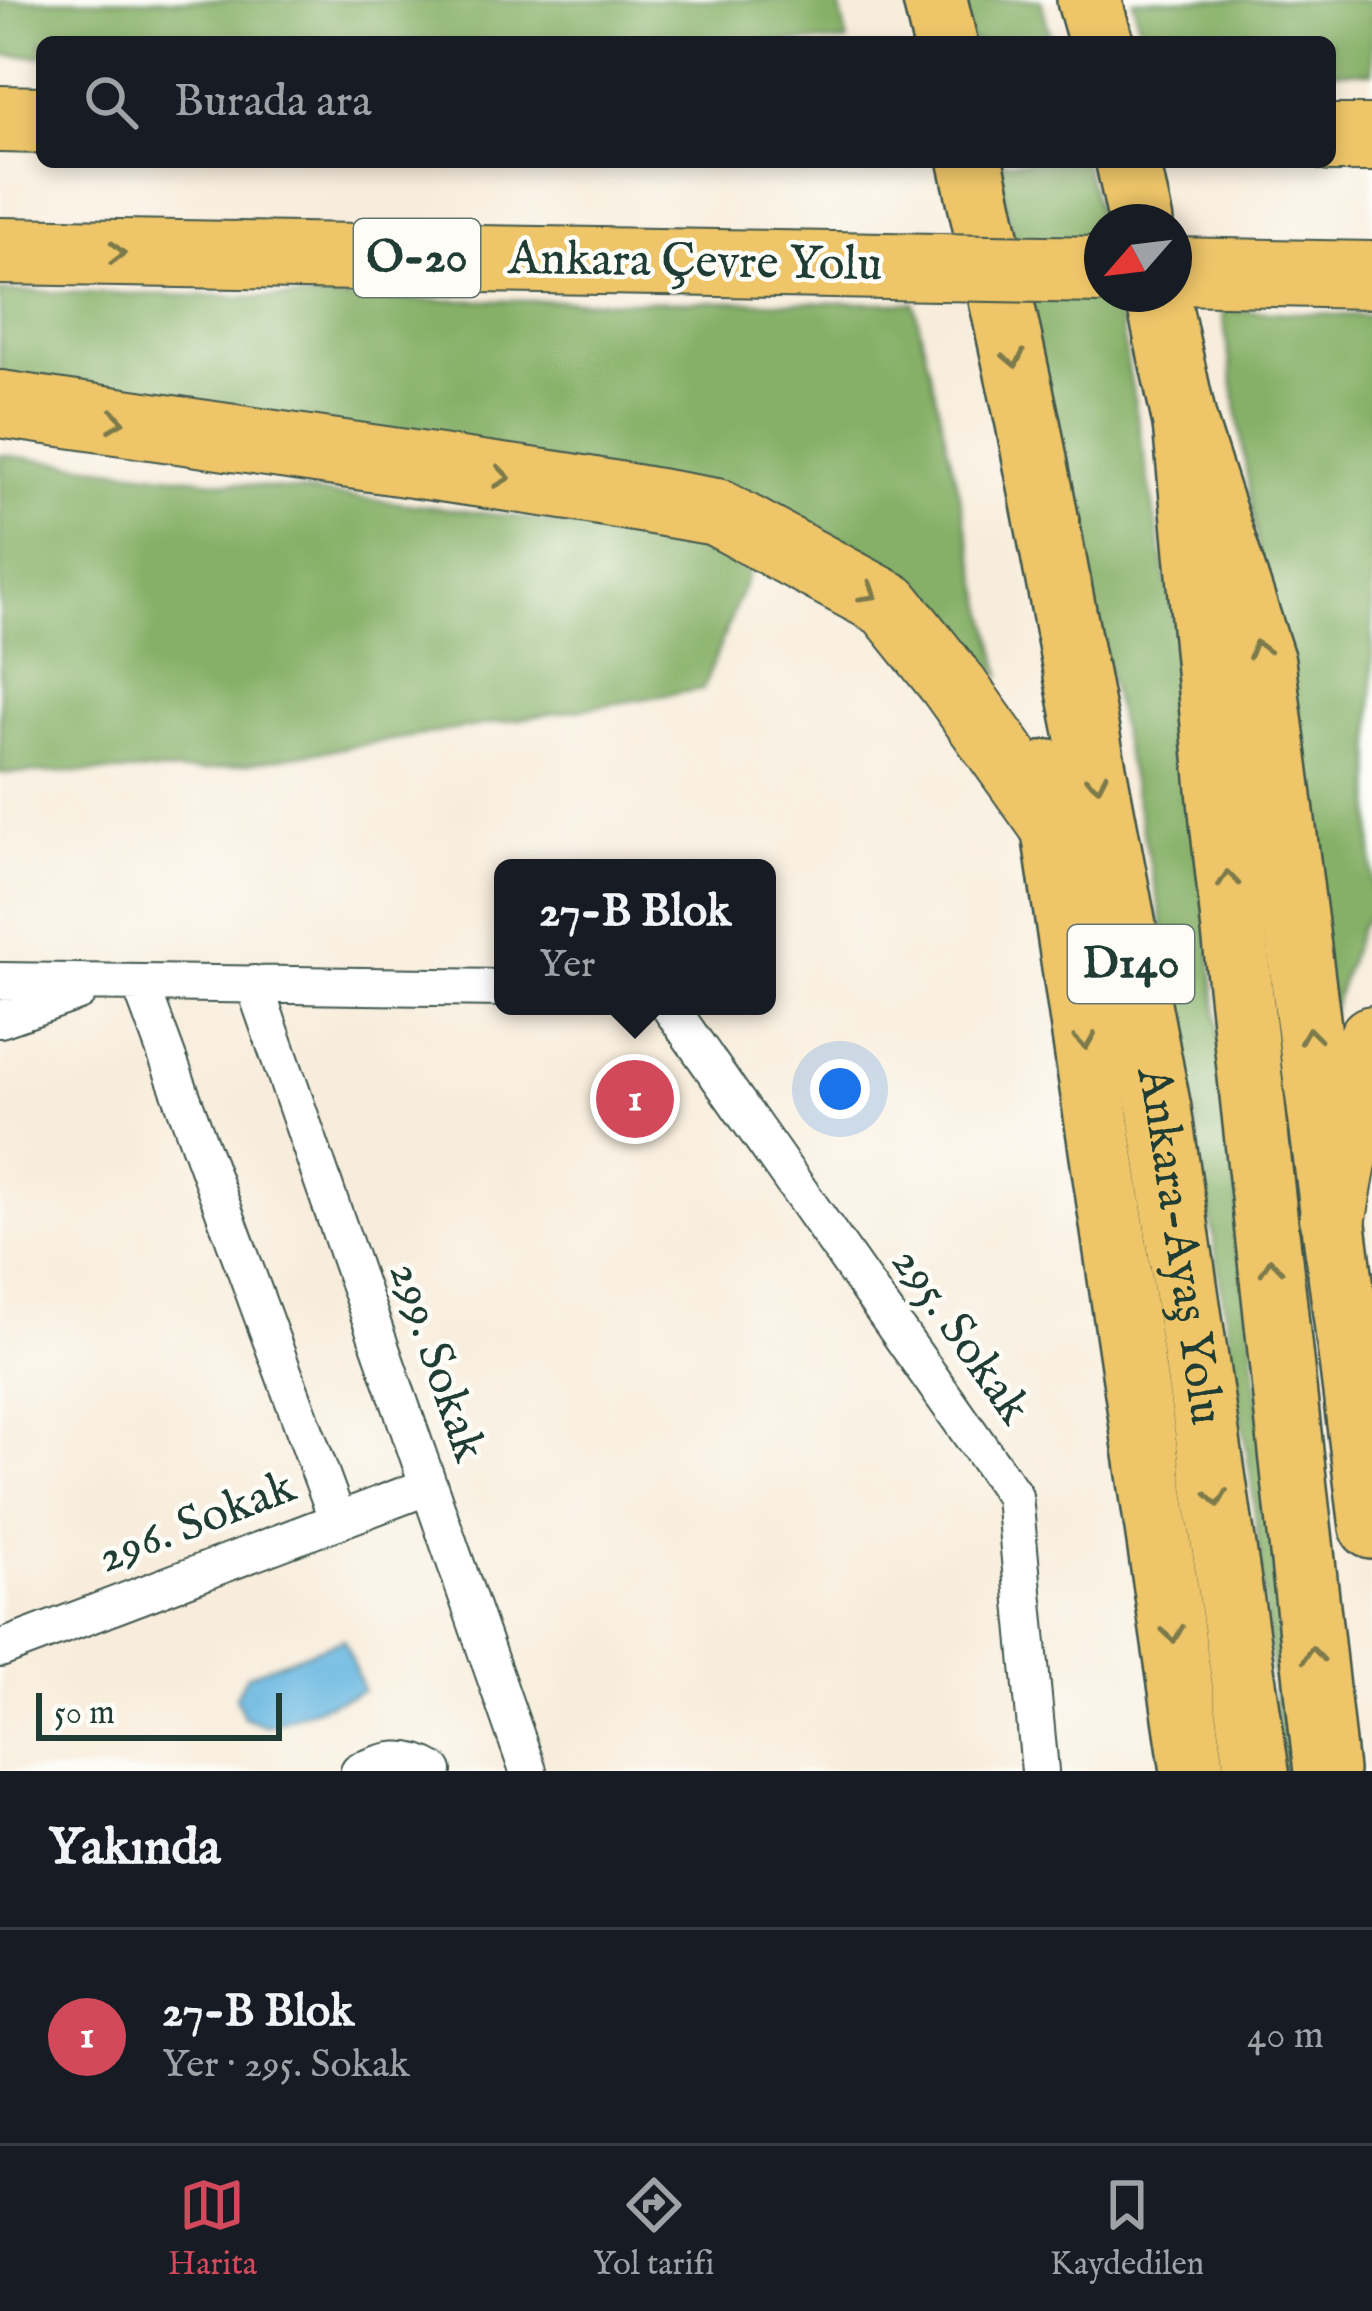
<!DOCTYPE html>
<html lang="tr">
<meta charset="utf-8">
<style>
body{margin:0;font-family:"IM FELL English",serif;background:#242831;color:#f1f3f6}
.compass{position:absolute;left:1084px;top:204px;width:108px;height:108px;border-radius:50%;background:#171b24;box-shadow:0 6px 18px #0003;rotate:242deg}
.scale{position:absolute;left:36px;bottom:30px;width:246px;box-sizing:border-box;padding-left:12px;border:6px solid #1f3d34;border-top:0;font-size:33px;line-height:42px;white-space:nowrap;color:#1f3d34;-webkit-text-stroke:9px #fdfcf7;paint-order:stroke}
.you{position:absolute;left:840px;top:1089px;width:42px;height:42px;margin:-30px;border:9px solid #fff;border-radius:50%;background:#1a73e8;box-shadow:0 0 0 18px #1a73e833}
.badge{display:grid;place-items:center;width:78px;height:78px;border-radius:50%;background:#d1495b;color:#fff;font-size:39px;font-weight:700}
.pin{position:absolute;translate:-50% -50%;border:6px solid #fff;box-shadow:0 3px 12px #0006}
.popup{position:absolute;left:494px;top:859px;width:282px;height:156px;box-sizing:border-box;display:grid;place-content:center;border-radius:18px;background:#171b24;filter:drop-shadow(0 3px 9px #0005);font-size:39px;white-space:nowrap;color:#9ea1a6}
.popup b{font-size:45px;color:#f1f3f6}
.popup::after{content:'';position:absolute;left:50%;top:100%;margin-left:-24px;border:24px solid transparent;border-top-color:#171b24}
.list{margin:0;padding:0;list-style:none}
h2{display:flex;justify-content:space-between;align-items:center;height:156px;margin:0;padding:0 48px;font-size:51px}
h2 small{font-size:39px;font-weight:400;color:#9ea1a6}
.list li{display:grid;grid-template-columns:78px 1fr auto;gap:36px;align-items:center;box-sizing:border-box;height:216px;padding:0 48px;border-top:3px solid #363941}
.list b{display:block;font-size:45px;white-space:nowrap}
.list p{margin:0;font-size:39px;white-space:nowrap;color:#9ea1a6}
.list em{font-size:39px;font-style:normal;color:#9ea1a6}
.icon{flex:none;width:66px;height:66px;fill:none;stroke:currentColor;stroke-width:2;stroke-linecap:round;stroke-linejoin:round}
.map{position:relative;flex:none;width:1372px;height:1771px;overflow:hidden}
.search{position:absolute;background:#171b24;box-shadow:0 6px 18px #0003;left:36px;right:36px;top:36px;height:132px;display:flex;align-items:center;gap:30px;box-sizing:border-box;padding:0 42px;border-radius:18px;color:#9ea1a6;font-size:45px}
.sheet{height:372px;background:#171b24}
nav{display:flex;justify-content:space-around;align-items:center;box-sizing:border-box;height:168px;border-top:3px solid #363941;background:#171b24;font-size:33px;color:#9ea1a6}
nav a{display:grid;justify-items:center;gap:6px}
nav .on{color:#d1495b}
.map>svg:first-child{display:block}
.forest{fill:#86b067;stroke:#52764e;stroke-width:3}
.water{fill:#67b7e1;stroke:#437a8a;stroke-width:3}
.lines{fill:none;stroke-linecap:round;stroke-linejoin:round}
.minor-casing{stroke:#40574d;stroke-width:40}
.trunk-casing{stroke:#40574d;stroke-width:68}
.motorway-casing{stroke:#40574d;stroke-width:70}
.minor{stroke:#fff;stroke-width:36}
.trunk{stroke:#eec569;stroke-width:63}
.motorway{stroke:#eec569;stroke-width:66}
.motorway-bridge-casing{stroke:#40574d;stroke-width:70;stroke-linecap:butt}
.motorway-bridge{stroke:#eec569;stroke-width:66}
.oneway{stroke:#7c7a4c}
.labels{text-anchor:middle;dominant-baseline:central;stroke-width:9;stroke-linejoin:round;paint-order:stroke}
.shield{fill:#fdfcf7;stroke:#62766e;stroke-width:3}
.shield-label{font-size:45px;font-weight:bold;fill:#1f3d34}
.street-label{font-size:48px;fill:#1f3d34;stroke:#fdfcf7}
</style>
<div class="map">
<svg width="1372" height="1771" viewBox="0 0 1372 1771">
<rect width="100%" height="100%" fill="#fdfcf7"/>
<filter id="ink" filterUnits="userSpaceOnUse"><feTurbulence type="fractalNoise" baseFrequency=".00833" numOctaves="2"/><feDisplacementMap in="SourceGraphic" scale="24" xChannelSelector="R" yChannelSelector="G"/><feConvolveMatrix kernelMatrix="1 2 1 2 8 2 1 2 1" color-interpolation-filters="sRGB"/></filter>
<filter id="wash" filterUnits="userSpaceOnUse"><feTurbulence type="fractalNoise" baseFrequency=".004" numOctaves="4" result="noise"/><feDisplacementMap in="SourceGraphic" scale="48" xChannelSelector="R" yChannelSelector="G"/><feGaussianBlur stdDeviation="2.7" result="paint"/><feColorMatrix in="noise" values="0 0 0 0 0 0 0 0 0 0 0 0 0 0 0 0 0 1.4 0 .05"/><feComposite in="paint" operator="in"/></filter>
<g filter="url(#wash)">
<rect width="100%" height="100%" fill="#f8eddc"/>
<!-- forest -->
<path class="forest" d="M0 0H838L848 42H42V56L0 55Z
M962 0H1041L1052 42H971Z
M1133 0H1372V72L1330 71V42H1143Z
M997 162H1084L1102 230V294H1115L1175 628 1299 1771H1283L1251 1479 1168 947Z
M0 291 384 300 914 303 1002 677C967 638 931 594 887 563 851 539 806 525 765 512L0 386Z
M1222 310 1372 316V911L1360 927 1329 1020Z
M0 455 516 517 757 552 703 689 201 771 0 773Z"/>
<!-- water -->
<path class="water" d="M344 1639 363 1691 266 1726 244 1717 236 1696 247 1675Z"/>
</g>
<g filter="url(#ink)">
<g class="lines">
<defs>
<path id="minor" d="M0 981 503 988
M140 983 338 1521
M254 984 528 1771
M669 1006 1014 1496 1040 1771
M0 1019 78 992
M0 1649 429 1486
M359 1771C389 1760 406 1754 434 1771"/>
<g id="trunk">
<path d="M935 0 945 42"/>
<path d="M1089 0 1101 42"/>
<path id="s1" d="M971 162 1028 423 1159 1109 1257 1771"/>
<path d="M1128 162 1141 222"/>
<path d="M1157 294 1185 423 1263 662 1372 1527"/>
<path d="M1185 423 1222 821 1326 1771"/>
<path d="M1050 772 1053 825 1193 1771"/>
</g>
<path id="motorway" d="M0 119 42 120
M1330 138H1372
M0 251 833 265
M1174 271 1372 275
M0 404 571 487 716 512 889 605 951 682 1053 825
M1333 1217 1357 1087 1372 1039"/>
</defs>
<!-- minor casing -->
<use href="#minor" class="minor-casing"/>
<!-- trunk casing -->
<use href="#trunk" class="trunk-casing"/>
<!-- motorway casing -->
<use href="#motorway" class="motorway-casing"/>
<!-- minor -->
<use href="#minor" class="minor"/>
<!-- trunk -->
<use href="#trunk" class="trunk"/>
<!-- motorway -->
<use href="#motorway" class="motorway"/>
<defs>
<path id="motorway-bridge" d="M833 265 1102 270"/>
</defs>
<!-- motorway-bridge casing -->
<use href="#motorway-bridge" class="motorway-bridge-casing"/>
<!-- motorway-bridge -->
<use href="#motorway-bridge" class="motorway-bridge"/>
</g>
<!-- one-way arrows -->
<defs><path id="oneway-chevron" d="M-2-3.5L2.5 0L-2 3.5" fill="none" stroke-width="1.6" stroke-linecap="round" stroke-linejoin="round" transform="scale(3)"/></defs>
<g class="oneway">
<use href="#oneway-chevron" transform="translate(117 253) rotate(1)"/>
<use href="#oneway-chevron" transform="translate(1014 359) rotate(78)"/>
<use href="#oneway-chevron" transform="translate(116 421) rotate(8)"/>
<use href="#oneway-chevron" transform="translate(502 477) rotate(8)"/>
<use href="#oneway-chevron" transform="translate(869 593) rotate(30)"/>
<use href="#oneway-chevron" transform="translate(1258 649) rotate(-106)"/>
<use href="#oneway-chevron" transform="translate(1097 782) rotate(79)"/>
<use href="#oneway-chevron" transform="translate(1228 879) rotate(-96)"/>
<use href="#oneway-chevron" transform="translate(1310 1036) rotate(-97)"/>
<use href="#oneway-chevron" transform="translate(1085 1041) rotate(82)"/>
<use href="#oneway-chevron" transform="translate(1271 1267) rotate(-96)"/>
<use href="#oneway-chevron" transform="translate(1217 1498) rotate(82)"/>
<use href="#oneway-chevron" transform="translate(1173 1634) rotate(82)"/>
<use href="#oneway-chevron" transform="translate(1313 1655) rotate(-96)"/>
</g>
</g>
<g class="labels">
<!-- shield labels -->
<g class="shield">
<rect x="354" y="219" width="126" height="78" rx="9"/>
<rect x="1068" y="925" width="126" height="78" rx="9"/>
</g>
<g class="shield-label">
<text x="417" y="258">O-20</text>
<text x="1131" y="964">D140</text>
</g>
<!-- street labels -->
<g class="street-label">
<text transform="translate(695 263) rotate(1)">Ankara Çevre Yolu</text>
<text stroke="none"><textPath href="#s1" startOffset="1104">Ankara-Ayaş Yolu</textPath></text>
<text transform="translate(960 1336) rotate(55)">295. Sokak</text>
<text transform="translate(436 1362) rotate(71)">299. Sokak</text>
<text transform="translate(197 1523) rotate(-21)">296. Sokak</text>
</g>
</g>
</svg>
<svg class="compass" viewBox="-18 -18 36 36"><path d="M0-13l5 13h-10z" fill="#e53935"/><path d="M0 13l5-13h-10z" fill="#9ea1a6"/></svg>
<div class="scale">50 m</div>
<div class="you"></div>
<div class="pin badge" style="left:635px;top:1099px">1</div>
<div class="popup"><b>27-B Blok</b>Yer</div>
<div class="search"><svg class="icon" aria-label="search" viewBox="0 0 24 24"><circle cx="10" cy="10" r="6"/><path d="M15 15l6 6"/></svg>Burada ara</div>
</div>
<section class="sheet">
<h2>Yakında<small></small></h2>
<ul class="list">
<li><span class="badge">1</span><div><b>27-B Blok</b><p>Yer · 295. Sokak</p></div><em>40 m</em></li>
</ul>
</section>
<nav>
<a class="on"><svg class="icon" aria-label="map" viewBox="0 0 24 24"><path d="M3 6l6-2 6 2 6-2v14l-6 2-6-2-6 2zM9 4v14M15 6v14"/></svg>Harita</a>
<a><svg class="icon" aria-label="directions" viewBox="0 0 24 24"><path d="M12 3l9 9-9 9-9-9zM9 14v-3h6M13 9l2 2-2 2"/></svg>Yol tarifi</a>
<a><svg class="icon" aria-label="saved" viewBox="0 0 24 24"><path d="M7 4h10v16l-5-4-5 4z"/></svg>Kaydedilen</a>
</nav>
